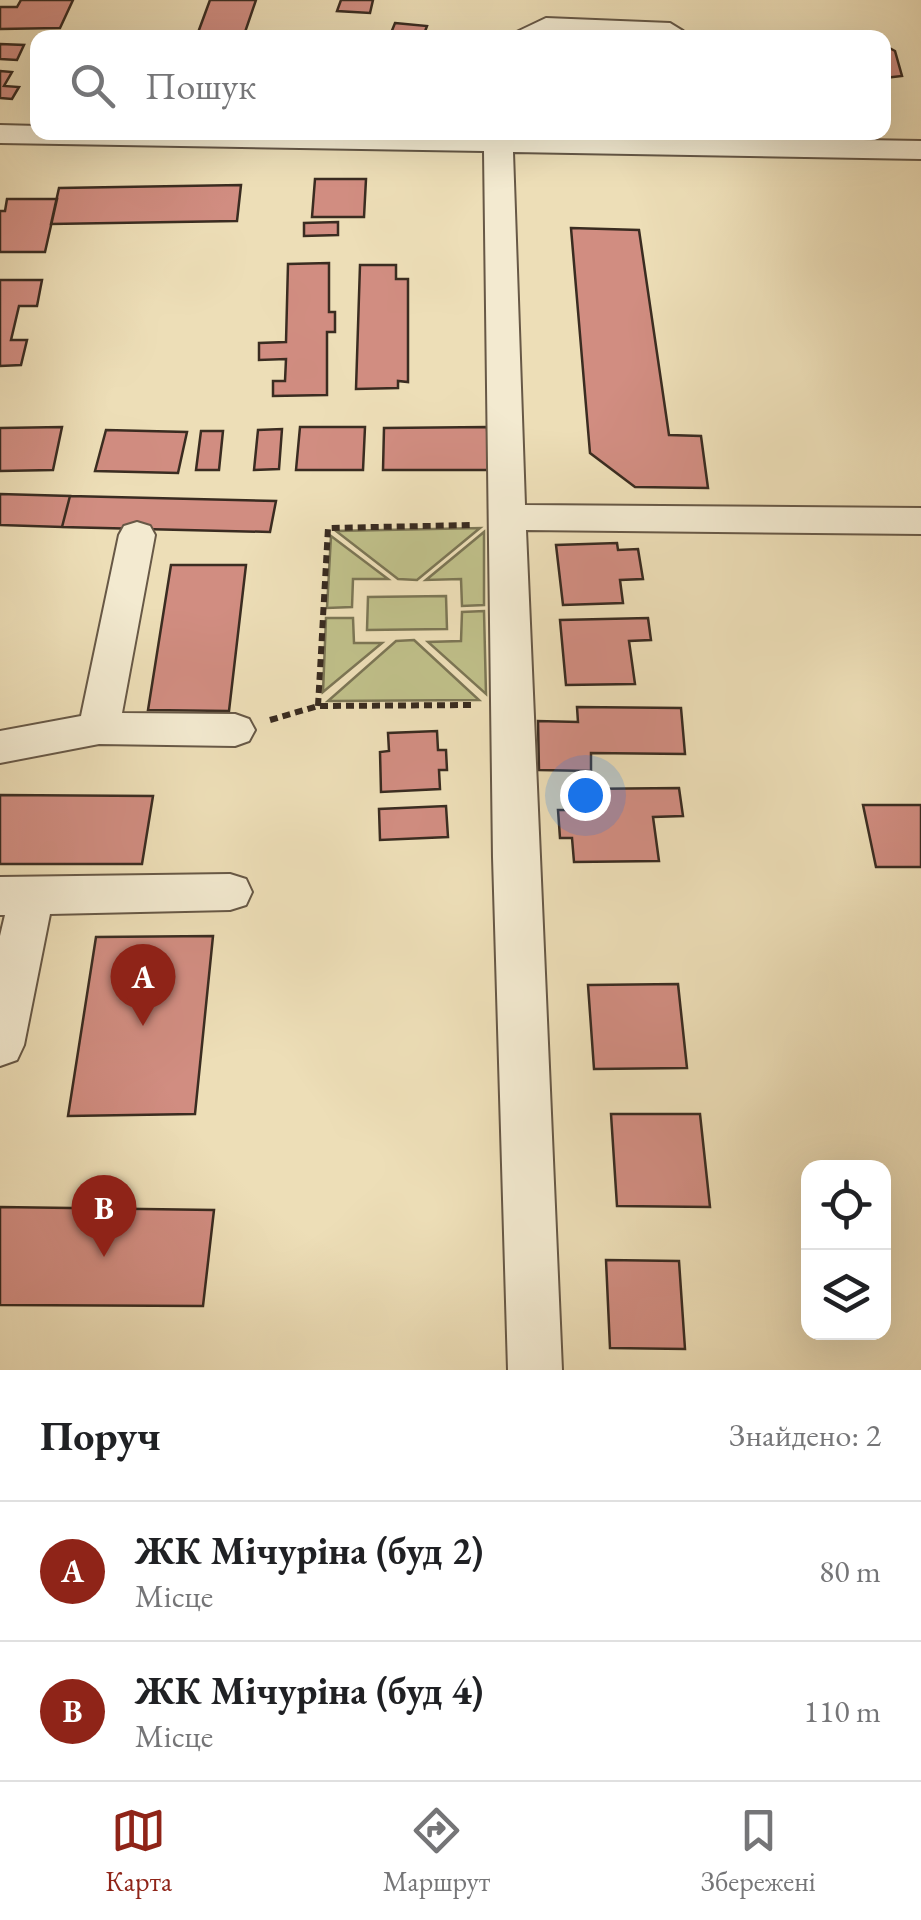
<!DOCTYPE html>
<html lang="uk">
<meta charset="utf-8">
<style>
body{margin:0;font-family:"EB Garamond",serif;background:#f6f6f6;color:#202124}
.controls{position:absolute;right:30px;bottom:30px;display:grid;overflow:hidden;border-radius:20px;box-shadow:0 10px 40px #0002}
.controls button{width:90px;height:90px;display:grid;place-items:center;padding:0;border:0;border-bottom:2px solid #e0e0e0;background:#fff;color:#202124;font:50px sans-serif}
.you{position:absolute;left:585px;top:795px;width:35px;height:35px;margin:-25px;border:8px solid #fff;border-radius:50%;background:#1a73e8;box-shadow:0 0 0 15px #1a73e833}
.badge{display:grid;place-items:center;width:65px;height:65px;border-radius:50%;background:#8f2418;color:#fff;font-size:32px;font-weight:700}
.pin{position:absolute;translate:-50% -82px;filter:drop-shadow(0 2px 5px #0008)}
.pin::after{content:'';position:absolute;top:52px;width:35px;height:30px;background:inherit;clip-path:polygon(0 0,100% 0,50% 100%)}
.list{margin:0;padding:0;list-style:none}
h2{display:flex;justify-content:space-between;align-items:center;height:130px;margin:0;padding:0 40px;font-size:42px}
h2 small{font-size:32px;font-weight:400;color:#757577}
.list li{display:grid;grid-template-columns:65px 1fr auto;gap:30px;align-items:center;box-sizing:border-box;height:140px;padding:0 40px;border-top:2px solid #e0e0e0}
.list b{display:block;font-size:38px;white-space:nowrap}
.list p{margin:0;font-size:32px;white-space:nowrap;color:#757577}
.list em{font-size:32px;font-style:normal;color:#757577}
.icon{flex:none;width:55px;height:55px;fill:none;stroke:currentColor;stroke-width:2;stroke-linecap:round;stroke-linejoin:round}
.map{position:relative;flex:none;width:921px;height:1370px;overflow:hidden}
.search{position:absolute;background:#fff;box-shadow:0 10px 40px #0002;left:30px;right:30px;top:30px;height:110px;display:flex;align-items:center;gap:25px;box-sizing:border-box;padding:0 35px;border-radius:20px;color:#757577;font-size:38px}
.sheet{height:410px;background:#fff}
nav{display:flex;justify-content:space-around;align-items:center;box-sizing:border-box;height:140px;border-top:2px solid #e0e0e0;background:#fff;font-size:28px;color:#757577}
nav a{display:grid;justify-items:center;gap:5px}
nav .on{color:#8f2418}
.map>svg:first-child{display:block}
.green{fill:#bfbf89;stroke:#7c7655;stroke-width:2.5}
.building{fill:#d18d81;stroke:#3a2c21;stroke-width:2.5}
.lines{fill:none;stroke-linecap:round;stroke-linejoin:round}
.minor-casing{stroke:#675846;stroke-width:4}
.path{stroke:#3a2c21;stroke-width:6;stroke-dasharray:8 5;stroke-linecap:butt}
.minor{fill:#f3ead0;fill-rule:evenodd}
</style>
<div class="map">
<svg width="921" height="1370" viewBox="0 0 921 1370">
<rect width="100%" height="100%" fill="#eddeb7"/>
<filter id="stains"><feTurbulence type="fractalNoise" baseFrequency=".002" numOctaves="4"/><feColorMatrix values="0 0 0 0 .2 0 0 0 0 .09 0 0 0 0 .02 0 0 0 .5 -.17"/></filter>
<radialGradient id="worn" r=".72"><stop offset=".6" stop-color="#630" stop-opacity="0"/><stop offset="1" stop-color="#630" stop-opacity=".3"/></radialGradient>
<!-- green -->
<path class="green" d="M480 528 417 580 398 579 336 531Z
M484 532V605L462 606 461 579 426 580Z
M331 536 388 579H353L352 607 327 608Z
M446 596 447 629 367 630 368 597Z
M484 611 486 694 428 642 461 641 462 612Z
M326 618H353L354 643H382L323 692Z
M414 640 479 700 328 701 396 641Z"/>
<!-- building -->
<path class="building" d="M21 0H73L60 28 0 29V7H17Z
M210 0H256L243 38H196Z
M341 0H373L370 13 337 11Z
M395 23 427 26 423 37 433 38H389Z
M0 44 24 45 17 60 0 59Z
M884 45 895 51 902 76 884 78Z
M0 71 12 72 4 86 19 87 12 99 0 98Z
M315 179H366L364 217H312Z
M241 185 237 221 51 224 59 188Z
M7 199H57L45 252H0V211H5Z
M338 222V235L304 236V223Z
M571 228 639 230 669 435 701 436 708 488 635 487 590 453Z
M329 263V312H335V332H327V395L273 396V381H285L286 359 259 360V343L286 342 288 264Z
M360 265H396V279H408V382L398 381V388L356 389Z
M0 280H42L37 306H19L11 340H27L21 365 0 366Z
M62 427 53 470 0 471V428Z
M300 427H365L363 470H296Z
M487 427 489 470H383L384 428Z
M282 429 279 469 254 470 258 430Z
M106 430 187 432 178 473 95 471Z
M201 431H223L219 470H196Z
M0 494 70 496 62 527 0 525Z
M70 496 276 501 270 532 62 527Z
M617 543 618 550 638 549 643 579 620 580 623 603 563 605 556 545Z
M171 565H246L229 711 148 710Z
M648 618 651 640 629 641 635 684 566 685 560 620Z
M577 707 681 708 685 754 591 753V771L539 770 538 721 578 722Z
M437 731 438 750H446L447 770H439L440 789 381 792 380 752 389 751 388 733Z
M679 788 683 816 653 817 659 861 574 862 572 838H560L558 810H579L577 789Z
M0 795 153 796 142 864H0Z
M863 805H921V867H876Z
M446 806 448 837 380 840 379 809Z
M213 936 195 1114 68 1116 96 937Z
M678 984 687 1068 594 1069 588 985Z
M611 1114H700L710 1207 617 1206Z
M0 1207 214 1210 203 1306 0 1305Z
M606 1260 679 1261 685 1349 610 1348Z"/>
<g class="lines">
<defs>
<path id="minor" d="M546 18 670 23 683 31 676 38H504Z
M0 125 38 126V132H411L921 141V159L513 152 525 505 921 508V534L526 530 562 1370H508L493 857 484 151 0 143Z
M137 522 150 526 155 535 122 713 235 714 249 719 255 730 249 741 235 746 99 744 0 763V731L81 716 119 535 124 526Z
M230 874 246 879 252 892 246 905 230 910 50 914 24 1045 17 1060 0 1066V936L5 915H0V877Z"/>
</defs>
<!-- minor casing -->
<use href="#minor" class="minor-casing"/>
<!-- path -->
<path class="path" d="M318 706 328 528 473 525
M270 720 318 706 475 705"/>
<!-- minor -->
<use href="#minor" class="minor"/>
</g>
<rect width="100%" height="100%" filter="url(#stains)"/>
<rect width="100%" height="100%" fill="url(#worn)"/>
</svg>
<div class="controls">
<button><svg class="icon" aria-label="locate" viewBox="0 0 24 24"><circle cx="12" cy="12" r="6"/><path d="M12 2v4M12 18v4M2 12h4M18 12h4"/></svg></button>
<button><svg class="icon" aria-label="layers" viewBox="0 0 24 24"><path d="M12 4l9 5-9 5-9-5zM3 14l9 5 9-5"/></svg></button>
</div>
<div class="you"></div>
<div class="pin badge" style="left:143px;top:1026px">A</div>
<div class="pin badge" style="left:104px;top:1257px">B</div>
<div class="search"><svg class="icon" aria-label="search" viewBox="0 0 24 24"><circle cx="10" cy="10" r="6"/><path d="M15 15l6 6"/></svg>Пошук</div>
</div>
<section class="sheet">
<h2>Поруч<small>Знайдено: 2</small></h2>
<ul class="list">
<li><span class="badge">A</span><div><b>ЖК Мічуріна (буд 2)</b><p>Місце</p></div><em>80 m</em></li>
<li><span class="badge">B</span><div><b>ЖК Мічуріна (буд 4)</b><p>Місце</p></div><em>110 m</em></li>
</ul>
</section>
<nav>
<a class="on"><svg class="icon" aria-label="map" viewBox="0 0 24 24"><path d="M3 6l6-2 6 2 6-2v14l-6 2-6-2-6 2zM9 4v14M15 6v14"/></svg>Карта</a>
<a><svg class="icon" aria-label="directions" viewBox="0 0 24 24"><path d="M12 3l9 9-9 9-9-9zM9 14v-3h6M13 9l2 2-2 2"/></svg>Маршрут</a>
<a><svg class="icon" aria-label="saved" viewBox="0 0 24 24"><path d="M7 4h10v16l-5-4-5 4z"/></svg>Збережені</a>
</nav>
